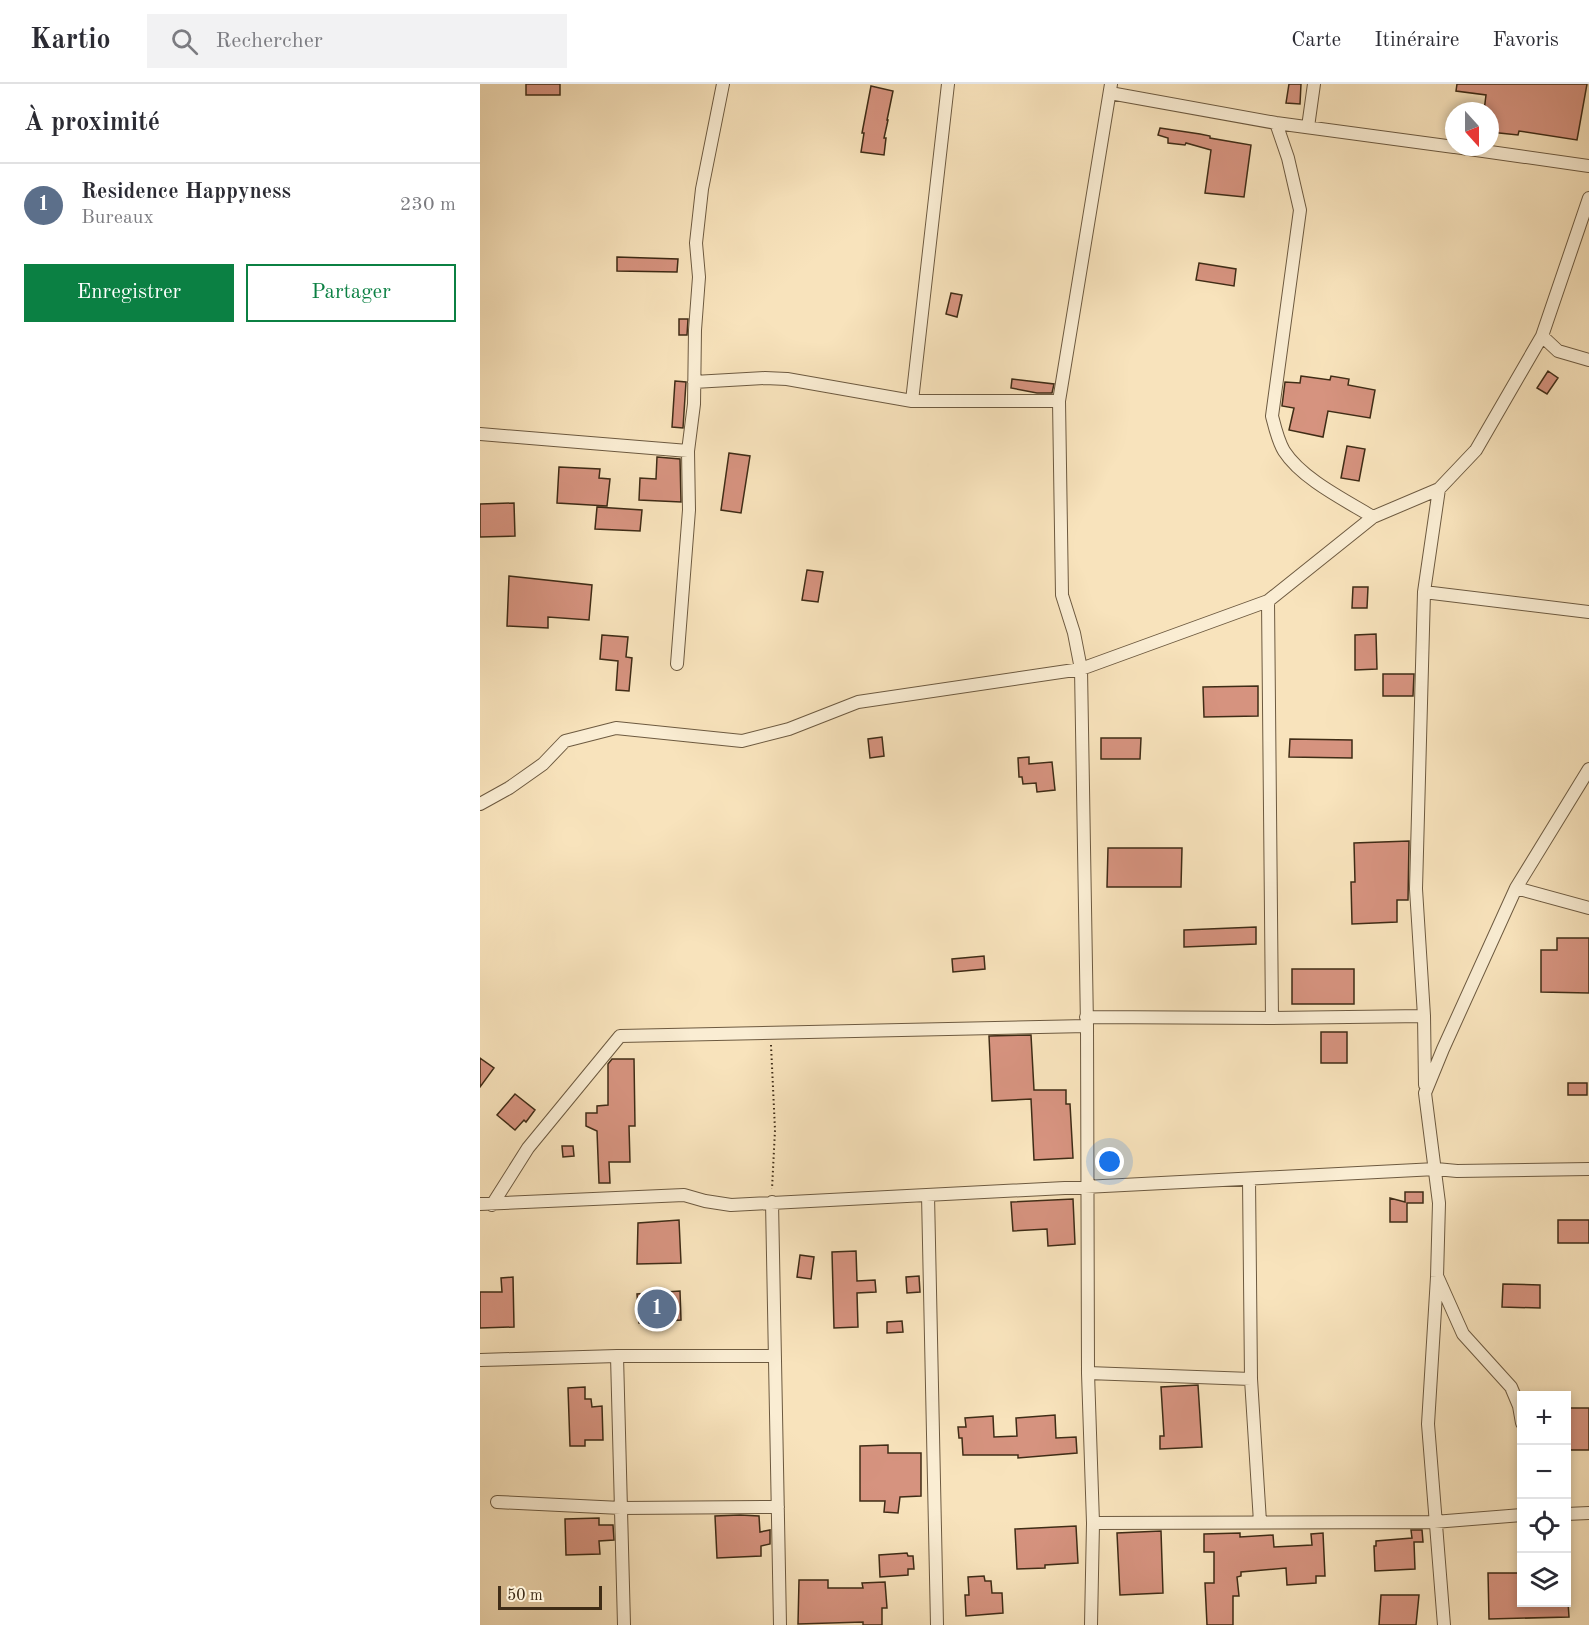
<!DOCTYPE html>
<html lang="fr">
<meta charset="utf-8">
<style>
body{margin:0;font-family:"Old Standard TT",serif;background:#f2f2f3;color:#2b2b33}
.controls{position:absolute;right:18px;bottom:18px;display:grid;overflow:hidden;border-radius:0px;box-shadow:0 3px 9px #0003}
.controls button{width:54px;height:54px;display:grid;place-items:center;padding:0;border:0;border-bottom:2px solid #e1e1e2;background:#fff;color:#2b2b33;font:30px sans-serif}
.compass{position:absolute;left:965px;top:18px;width:54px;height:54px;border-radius:50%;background:#fff;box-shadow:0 3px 9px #0003;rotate:159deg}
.scale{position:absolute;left:18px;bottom:15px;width:104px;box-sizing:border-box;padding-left:6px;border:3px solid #3f2c16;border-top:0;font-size:16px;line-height:21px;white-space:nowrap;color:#3f2c16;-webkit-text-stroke:4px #faedd3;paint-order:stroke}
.you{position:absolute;left:630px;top:1078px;width:21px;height:21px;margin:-15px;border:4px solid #fff;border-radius:50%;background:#1a73e8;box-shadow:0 0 0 9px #1a73e833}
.badge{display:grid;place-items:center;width:39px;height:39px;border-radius:50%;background:#0b8043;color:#fff;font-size:20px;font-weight:700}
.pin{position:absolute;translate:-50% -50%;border:3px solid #fff;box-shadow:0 2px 6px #0006}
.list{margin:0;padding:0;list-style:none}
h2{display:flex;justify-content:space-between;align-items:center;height:78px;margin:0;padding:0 24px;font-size:26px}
h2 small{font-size:20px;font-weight:400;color:#7c7c81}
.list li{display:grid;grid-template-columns:39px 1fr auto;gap:18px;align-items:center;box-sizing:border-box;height:84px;padding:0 24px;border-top:2px solid #e1e1e2}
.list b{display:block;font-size:22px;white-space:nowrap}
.list p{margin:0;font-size:20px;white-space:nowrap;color:#7c7c81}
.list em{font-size:20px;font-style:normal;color:#7c7c81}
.actions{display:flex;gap:12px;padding:18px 24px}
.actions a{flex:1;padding:14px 0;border:2px solid #0b8043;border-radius:0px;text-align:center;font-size:21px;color:#0b8043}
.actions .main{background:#0b8043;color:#fff}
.icon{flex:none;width:33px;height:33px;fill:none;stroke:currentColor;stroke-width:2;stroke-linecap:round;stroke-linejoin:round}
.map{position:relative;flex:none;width:1109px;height:1541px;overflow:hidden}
header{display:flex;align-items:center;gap:36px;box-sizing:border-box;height:84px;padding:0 30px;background:#fff;border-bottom:2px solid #e1e1e2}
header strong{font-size:28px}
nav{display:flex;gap:33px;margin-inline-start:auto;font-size:21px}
.search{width:420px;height:54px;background:#f2f2f3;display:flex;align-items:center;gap:15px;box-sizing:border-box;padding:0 21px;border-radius:0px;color:#7c7c81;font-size:22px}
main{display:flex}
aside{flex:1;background:#fff}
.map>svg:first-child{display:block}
.building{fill:#d6937f;stroke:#3f2c16;stroke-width:1.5}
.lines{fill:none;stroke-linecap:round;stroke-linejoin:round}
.street-casing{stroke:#6d5a40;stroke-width:14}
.path{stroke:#3f2c16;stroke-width:2;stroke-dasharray:1.5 3;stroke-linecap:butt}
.street{stroke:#faedd3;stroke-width:12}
</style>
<header>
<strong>Kartio</strong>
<div class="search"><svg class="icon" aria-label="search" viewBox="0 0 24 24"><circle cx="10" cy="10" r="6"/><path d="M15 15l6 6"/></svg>Rechercher</div>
<nav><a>Carte</a><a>Itinéraire</a><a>Favoris</a></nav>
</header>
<main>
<aside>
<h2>À proximité<small></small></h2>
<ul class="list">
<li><span class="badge" style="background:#5c6f8a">1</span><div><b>Residence Happyness</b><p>Bureaux</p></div><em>230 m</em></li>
</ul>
<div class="actions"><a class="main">Enregistrer</a><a>Partager</a></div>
</aside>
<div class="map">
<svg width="1109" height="1541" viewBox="0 0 1109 1541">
<rect width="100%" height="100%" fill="#f8e3bc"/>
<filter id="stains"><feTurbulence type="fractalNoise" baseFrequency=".00333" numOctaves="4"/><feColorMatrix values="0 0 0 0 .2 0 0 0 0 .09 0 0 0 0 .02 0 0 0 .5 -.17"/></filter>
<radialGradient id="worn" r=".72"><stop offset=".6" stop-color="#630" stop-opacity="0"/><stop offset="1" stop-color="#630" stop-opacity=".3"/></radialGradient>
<!-- building -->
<path class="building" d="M46 0H80V11H46Z
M809 0H821L820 20 806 19Z
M977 0H1107L1097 56 1039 47 1038 51 1010 48V27H1004L1006 11 976 7Z
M391 2 413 7 407 36H408L404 54H406L404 71 381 68 384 49H382Z
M680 44 720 50 730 52V54L771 61 764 113 725 109 731 66 706 59 705 61 688 59V54L678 51Z
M137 173 198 175 197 188 137 187Z
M719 179 756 185 754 202 716 196Z
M471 209 482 211 477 233 466 230Z
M199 235H208L207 251H199Z
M1068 287 1078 294 1067 310 1057 304Z
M821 292 850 296 851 292 869 295 868 301 895 306 890 334 848 327 843 353 809 346 814 324 802 322 805 298 820 299Z
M532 295 574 300 572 309H557L531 304Z
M195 297 206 298 203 344 192 343Z
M867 362 885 365 879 397 861 394Z
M249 369 270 372 261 429 241 426Z
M177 373 200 375 201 418 159 416 160 394 176 395Z
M79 383 120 385 119 394 130 395 127 422 77 419Z
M34 419 35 452 0 453V420Z
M117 423 162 426 160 447 115 445Z
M327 486 343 488 338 518 322 516Z
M29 492 112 501 109 536 68 533V544L27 542Z
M873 503H888L887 524H872Z
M896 550 897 585 875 586V551Z
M122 551 148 553 146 573 152 574 149 607 136 606 138 577 120 575Z
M903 590H934L933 612H903Z
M778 602V632L724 633 723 603Z
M402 653 404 672 390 674 388 655Z
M621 654H661L660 675H621Z
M810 655 872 656V674L809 673Z
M549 673V680L572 678 575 706 557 708 556 699 543 700 542 693H539L538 674Z
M929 757 928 816H917V838L872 840 871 798H875L874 759Z
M628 764H702L701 803H627Z
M776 843V860L704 863V846Z
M1077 854H1109V909L1061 908V866H1077Z
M504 872 505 885 473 888 472 875Z
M812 885H874V920H812Z
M841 948H867V979H841Z
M551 951 554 1006H586V1020H590L593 1074 554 1076 551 1015 512 1017 509 952Z
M0 974 14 984 0 1003Z
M132 975H154L155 1042H149L150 1078H129L130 1099H119L117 1047 106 1042V1029H117V1022L128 1021V980Z
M1088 999H1107V1011H1088Z
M35 1010 55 1026 46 1038 44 1036 35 1046 17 1031Z
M82 1062H93L94 1072 83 1073Z
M925 1108H943V1119H927V1138H910V1114L925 1118Z
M593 1115 595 1160 568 1162 567 1145 533 1147 531 1118Z
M199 1136 201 1179 157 1180 158 1139Z
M1078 1136H1109V1159H1078Z
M376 1167 377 1197 395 1196 396 1208 377 1209 378 1243 354 1244 352 1168Z
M320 1171 334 1173 331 1195 317 1193Z
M439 1192 440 1208 427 1209 426 1193Z
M33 1193 34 1243 0 1244V1208H22L21 1194Z
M1023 1200 1060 1201V1224L1022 1223Z
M200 1207 201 1236 159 1239 157 1210Z
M422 1237 423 1248 407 1249V1238Z
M718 1301 722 1363 680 1365V1352H684L681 1303Z
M105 1303V1315H111L112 1323 122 1322 123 1356H105V1362H90L88 1304Z
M1086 1324H1109V1366H1086Z
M575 1331 576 1354 596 1353 597 1369 538 1374V1371H483L482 1354H479L478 1343H486L485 1334 513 1332 514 1353 537 1352 536 1334Z
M408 1361V1369H441V1412L420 1413 418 1429 404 1428 405 1417H380V1362Z
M260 1431 279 1432 280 1448 290 1446V1460L281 1462V1472L237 1474 235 1432Z
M119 1434V1441H133L134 1456 119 1457 120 1470 86 1471 85 1435Z
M596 1442 598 1479 565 1481V1484L537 1485 535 1445Z
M931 1446H942L943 1458H934L935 1485 895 1487 894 1462H896V1457L932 1454Z
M681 1447 683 1509 640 1511 637 1449Z
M760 1449V1453L793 1451 794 1463 832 1461 831 1450 843 1449 845 1492H836V1499L807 1501 806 1484 761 1488V1492L757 1493 759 1512H753V1541H727L725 1499H734V1468H724V1450Z
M427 1469 428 1472H433L434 1485H428V1491L400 1493 399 1471Z
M1008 1489H1041V1518H1088L1089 1533 1009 1535Z
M504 1492 505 1497H511L512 1509H522L523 1529 486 1532 485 1511H489L488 1493Z
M319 1496H348V1504H383L382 1499 405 1498 407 1524H402V1541H383V1538L318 1540Z
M901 1511H939L936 1541H899Z"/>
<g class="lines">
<defs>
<path id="street" d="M630 9 796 39 974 63
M796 39 808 74 820 126 792 332C795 344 798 357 804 367 822 395 865 416 893 433
M828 43 834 0
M975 63 1109 82
M1062 252 1078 267 1109 276
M214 298 285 294 307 295 432 317H579
M432 317 468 0
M0 350 208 367
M944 508 1109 528
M788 517 792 934
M197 580 209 426 208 367 214 320 215 246 219 193 216 159 222 105 243 0
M0 720 29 704 63 680 85 657 136 644 262 657 309 645 378 618 601 585 788 517 893 433 959 405 996 366 1062 252 1109 114
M1036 804 1109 824
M944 932 936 805 944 508 959 405
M606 933 792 934 944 932 945 1001
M769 1095 771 1295
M448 1111 457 1541
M292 1118 300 1541
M0 1120 204 1111 225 1117 251 1121 956 1085 977 1087 1109 1085
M12 1121 48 1064 140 952 607 942
M958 1194 983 1250 1031 1303 1039 1322 1042 1339
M137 1272 144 1541
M0 1276 137 1272H295
M608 1289 771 1295 780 1438
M17 1418 141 1424 298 1423
M1086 1430 1109 1429
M613 1439 954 1438 1042 1431
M611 1541 613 1439 608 1289 607 942 601 585 594 549 582 511 579 317 631 0
M964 1541 948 1340 957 1193 959 1119 945 1009 963 965 1036 804 1109 685"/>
</defs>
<!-- street casing -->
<use href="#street" class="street-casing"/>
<!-- path -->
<path class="path" d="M291 961 295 1046 292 1105"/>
<!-- street -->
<use href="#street" class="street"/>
</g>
<rect width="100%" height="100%" filter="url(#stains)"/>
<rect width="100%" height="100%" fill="url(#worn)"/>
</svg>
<div class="controls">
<button>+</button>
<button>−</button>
<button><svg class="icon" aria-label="locate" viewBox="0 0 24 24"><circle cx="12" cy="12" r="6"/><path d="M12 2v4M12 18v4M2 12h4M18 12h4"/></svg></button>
<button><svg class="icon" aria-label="layers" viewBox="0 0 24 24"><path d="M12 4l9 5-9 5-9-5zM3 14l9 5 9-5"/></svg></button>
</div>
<svg class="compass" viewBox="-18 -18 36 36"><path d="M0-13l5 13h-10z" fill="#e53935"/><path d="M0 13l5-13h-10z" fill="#7c7c81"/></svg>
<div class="scale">50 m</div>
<div class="you"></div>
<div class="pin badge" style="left:177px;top:1225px;background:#5c6f8a">1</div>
</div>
</main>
